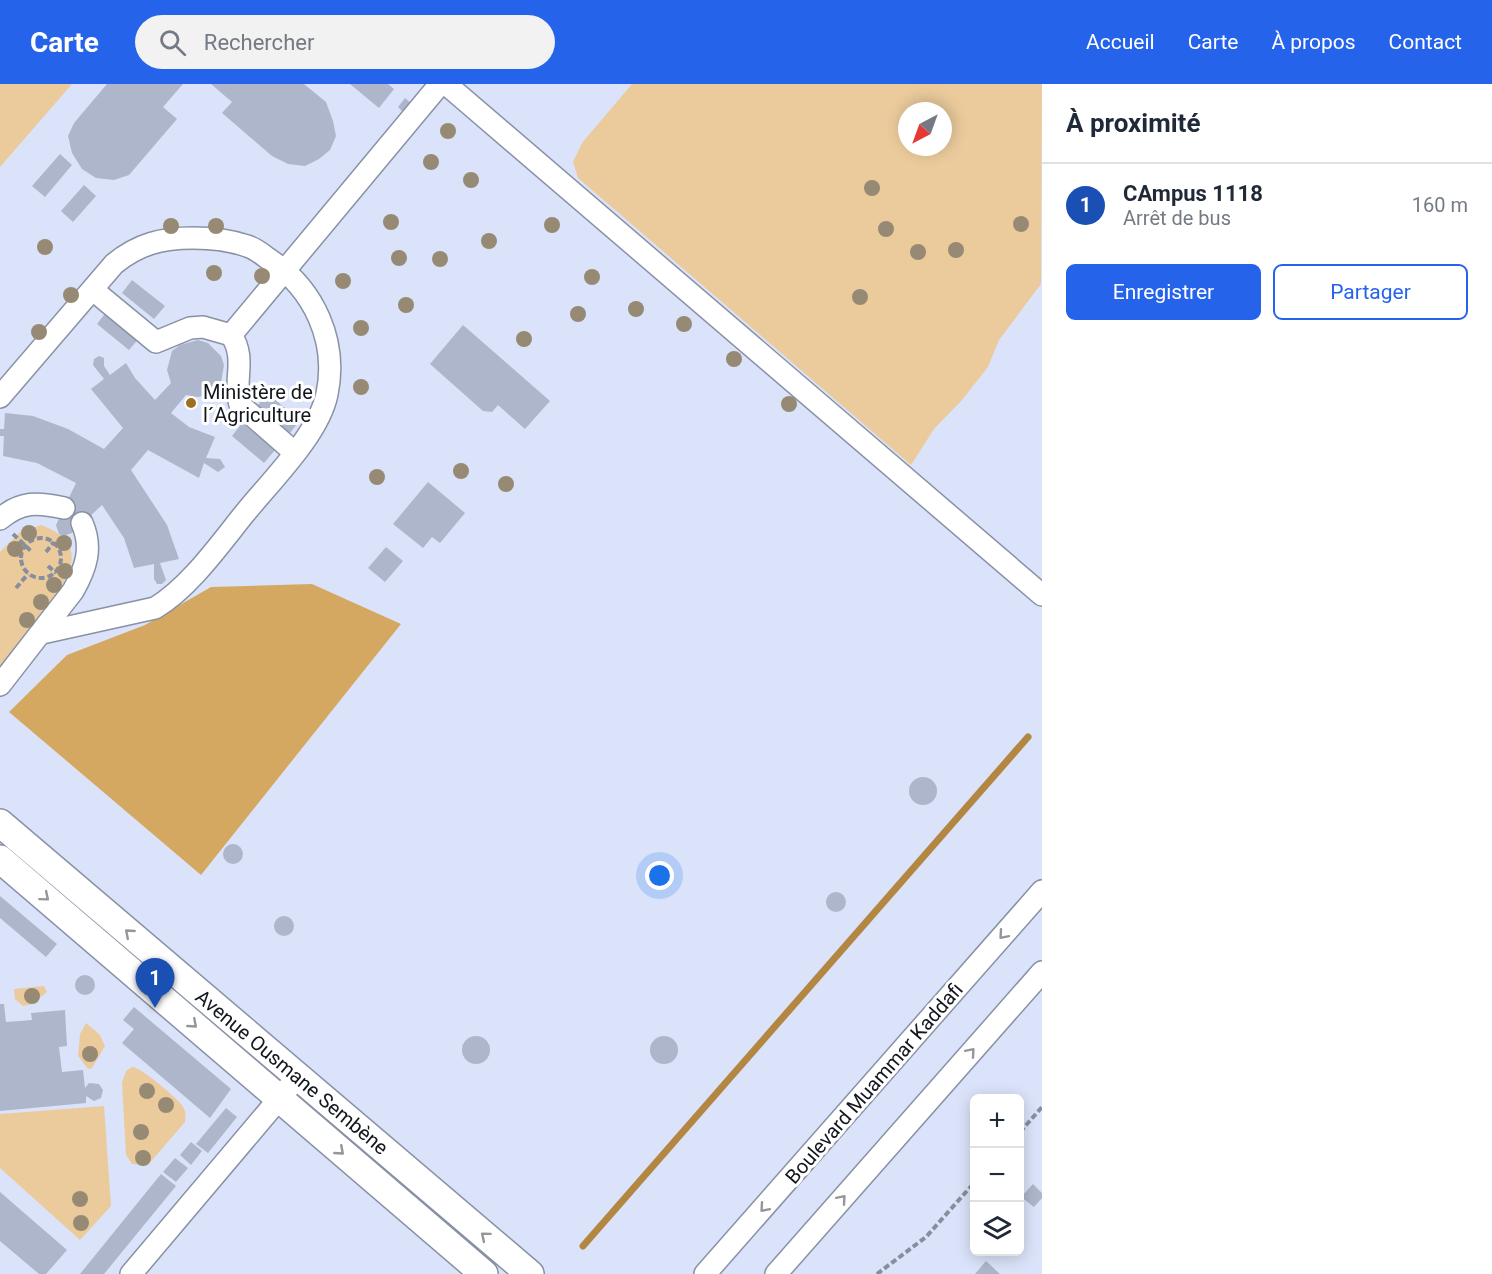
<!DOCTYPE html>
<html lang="fr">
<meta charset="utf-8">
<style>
body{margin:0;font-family:Roboto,sans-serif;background:#f2f2f3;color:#1f2937}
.controls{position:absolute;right:18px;bottom:18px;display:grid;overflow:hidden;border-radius:9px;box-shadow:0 3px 15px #0003}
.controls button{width:54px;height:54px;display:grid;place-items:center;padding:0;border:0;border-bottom:2px solid #e0e1e3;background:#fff;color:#1f2937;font:30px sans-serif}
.compass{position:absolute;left:898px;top:18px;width:54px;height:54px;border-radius:50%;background:#fff;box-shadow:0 3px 15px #0003;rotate:221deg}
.you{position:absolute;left:660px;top:792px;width:21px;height:21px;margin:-15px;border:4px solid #fff;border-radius:50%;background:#1a73e8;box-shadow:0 0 0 9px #1a73e833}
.badge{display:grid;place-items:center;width:39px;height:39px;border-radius:50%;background:#2563eb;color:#fff;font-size:20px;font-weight:700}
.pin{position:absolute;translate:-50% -50px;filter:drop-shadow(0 2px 3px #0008)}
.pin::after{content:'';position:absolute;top:32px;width:21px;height:18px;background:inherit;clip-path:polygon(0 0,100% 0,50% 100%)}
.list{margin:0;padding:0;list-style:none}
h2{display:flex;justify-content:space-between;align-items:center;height:78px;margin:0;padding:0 24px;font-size:26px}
h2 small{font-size:20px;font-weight:400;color:#747a83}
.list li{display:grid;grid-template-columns:39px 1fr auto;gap:18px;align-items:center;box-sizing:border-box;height:84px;padding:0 24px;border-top:2px solid #e0e1e3}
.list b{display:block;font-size:22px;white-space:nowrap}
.list p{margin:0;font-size:20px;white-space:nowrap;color:#747a83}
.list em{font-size:20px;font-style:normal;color:#747a83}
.actions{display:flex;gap:12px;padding:18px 24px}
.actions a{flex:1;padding:14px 0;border:2px solid #2563eb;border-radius:9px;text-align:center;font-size:21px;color:#2563eb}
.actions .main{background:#2563eb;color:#fff}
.icon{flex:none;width:33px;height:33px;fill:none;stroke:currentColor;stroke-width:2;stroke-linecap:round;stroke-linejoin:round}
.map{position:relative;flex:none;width:1042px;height:1190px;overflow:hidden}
header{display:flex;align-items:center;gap:36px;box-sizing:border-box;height:84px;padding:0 30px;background:#2563eb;color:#fff}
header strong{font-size:28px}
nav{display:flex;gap:33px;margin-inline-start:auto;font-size:21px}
.search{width:420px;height:54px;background:#f2f2f3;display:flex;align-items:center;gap:15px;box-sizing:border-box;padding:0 21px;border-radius:33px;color:#747a83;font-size:22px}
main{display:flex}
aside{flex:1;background:#fff}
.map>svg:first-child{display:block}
.green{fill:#ebcb9c;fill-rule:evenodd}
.forest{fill:#d5a862}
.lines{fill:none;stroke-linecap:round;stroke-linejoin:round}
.stream{stroke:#b38741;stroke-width:7}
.building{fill:#aeb6cb}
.minor-casing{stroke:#8991a5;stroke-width:24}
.major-casing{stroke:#8991a5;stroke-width:30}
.path{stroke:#888e9e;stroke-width:4;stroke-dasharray:6 3;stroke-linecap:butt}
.minor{stroke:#fff;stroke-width:21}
.major{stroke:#fff;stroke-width:27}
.tree{fill:#968a74}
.oneway{stroke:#959699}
.poi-dot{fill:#9d7020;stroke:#fff;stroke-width:2}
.labels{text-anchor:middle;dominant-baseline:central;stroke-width:6;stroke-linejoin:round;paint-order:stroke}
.poi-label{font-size:20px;fill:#13161d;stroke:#fff;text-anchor:start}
.street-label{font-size:20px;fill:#13161d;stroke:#fff}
</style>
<header>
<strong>Carte</strong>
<div class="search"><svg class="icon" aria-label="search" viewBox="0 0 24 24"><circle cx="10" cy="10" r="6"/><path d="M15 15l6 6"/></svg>Rechercher</div>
<nav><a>Accueil</a><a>Carte</a><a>À propos</a><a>Contact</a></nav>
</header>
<main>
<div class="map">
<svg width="1042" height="1190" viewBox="0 0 1042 1190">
<rect width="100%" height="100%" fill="#dae3f9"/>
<!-- green -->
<path class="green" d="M0 0H72L0 83Z
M632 0H1042L1041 200 999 256 988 283 962 316 934 345 911 381 578 94 573 78 582 59ZM907 27H943V63H907Z
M41 441C97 462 64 499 40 531 26 548 13 565 0 582V468L20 448Z
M44 902 47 908 32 920 23 922 15 915 14 905Z
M86 939 100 951 105 962 92 984 88 985 78 972 80 950Z
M132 983C141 983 174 1012 181 1020 186 1026 186 1031 185 1038L148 1081 132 1080 126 1071 122 999 126 987Z
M104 1022 111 1122 80 1156 0 1084V1030Z"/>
<!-- forest -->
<path class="forest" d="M312 500 401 540 201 791 9 628 67 571 145 541 211 503Z"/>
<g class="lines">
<!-- stream -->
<path class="stream" d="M583 1162 1028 653"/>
</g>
<!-- building -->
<path class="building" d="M107 0H183L163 23 177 35 129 91 114 96 96 94 82 85 72 69 68 52 74 39Z
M211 0H304L326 18 333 37 336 52 330 66 319 75 305 82 288 80 272 72 222 29 232 18Z
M350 0H388L394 5 379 24Z
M405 14 412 20 404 29 398 23Z
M60 70 72 81 45 113 32 102Z
M84 101 96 112 73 138 61 127Z
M132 196 165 222 154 235 122 209Z
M107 227 140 253 129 266 97 240Z
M463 241 550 317 525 345 498 321 492 328 483 327 430 280Z
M198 256 208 259 221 272 224 281 221 299 208 311 198 313 186 311 171 329 189 343 215 353 206 374 220 375 225 383 218 388 204 379 199 394 148 366 131 386 167 441 179 475 160 479 166 496 162 500H157L154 495V480L134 484 124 454 102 421 72 449 63 452 59 450 56 441 76 399 37 379 3 372 4 352H0V345H4L5 329 33 332 68 345 104 365 123 344 91 305 104 295 93 281 94 275 99 272 104 274V282L110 291 126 279 135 294 155 316 171 299 167 286 172 267 180 261Z
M268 310 300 336 290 349 257 322Z
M242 339 275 366 264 379 232 352Z
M428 398 465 429 440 459 432 453 423 464 393 440Z
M386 463 403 477 385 498 368 484Z
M909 707a14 14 0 1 1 28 0a14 14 0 1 1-28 0Z
M223 770a10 10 0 1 1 20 0a10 10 0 1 1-20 0Z
M826 818a10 10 0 1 1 20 0a10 10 0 1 1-20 0Z
M0 812 57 860 46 873 0 834Z
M274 842a10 10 0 1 1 20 0a10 10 0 1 1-20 0Z
M75 901a10 10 0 1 1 20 0a10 10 0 1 1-20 0Z
M0 920H4L6 938 32 936 31 929 65 926 67 962 59 963 62 988 83 986 85 1004 89 999 99 1000 103 1006 101 1014 94 1017 86 1012V1019L0 1027Z
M134 923 231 1005 210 1034 122 959 134 945 123 936Z
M462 966a14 14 0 1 1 28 0a14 14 0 1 1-28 0Z
M650 966a14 14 0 1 1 28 0a14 14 0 1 1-28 0Z
M226 1024 237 1033 208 1069 196 1060Z
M191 1058 202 1067 191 1081 180 1071Z
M175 1074 188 1084 176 1098 163 1088Z
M161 1090 176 1102 104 1190H80Z
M1033 1100 1042 1109V1114L1034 1123 1021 1113Z
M0 1108 67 1166 46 1190H39L0 1157Z
M986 1177 1000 1190H975Z"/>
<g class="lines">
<defs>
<path id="minor" d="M446 0 1042 511
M93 206 156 258 190 244 203 243 231 251
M0 313 114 180C138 160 162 154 193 154 211 154 230 156 247 162 255 164 263 171 270 176 314 205 338 257 327 310 319 350 271 397 245 429 220 460 189 504 155 524L42 549
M294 368 240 321C233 297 247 274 231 251L440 0
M0 435C21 417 38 418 64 424
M0 601 73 507C86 484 93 464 82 439
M131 1190 289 1003
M705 1190 1042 807
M776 1190 1042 888"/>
<path id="major" d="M0 739 530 1190
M0 775 484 1190"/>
</defs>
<!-- minor casing -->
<use href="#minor" class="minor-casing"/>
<!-- major casing -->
<use href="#major" class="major-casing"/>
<!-- path -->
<path class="path" d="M13 450 32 468
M21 474a20 20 0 1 1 40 0a20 20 0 1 1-40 0Z
M46 468 54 458
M48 482 56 489
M16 504 28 490
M1020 1048 1042 1023
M877 1190 926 1153 974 1099"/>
<!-- minor -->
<use href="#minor" class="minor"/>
<!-- major -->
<use href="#major" class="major"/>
</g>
<!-- trees -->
<g class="tree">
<circle cx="448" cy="47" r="8"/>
<circle cx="431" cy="78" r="8"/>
<circle cx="471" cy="96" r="8"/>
<circle cx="872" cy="104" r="8"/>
<circle cx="391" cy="138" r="8"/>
<circle cx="1021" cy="140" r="8"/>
<circle cx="552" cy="141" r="8"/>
<circle cx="171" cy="142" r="8"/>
<circle cx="216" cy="142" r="8"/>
<circle cx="886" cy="145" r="8"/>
<circle cx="489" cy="157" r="8"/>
<circle cx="45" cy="163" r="8"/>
<circle cx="956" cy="166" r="8"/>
<circle cx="918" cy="168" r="8"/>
<circle cx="399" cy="174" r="8"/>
<circle cx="440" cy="175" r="8"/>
<circle cx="214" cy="189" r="8"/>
<circle cx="262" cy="192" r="8"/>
<circle cx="592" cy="193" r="8"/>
<circle cx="343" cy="197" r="8"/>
<circle cx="71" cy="211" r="8"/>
<circle cx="860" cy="213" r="8"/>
<circle cx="406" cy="221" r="8"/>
<circle cx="636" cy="225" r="8"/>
<circle cx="578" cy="230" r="8"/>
<circle cx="684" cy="240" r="8"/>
<circle cx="361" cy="244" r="8"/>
<circle cx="39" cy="248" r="8"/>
<circle cx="524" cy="255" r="8"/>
<circle cx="734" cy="275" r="8"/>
<circle cx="361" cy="303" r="8"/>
<circle cx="789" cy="320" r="8"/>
<circle cx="461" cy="387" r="8"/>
<circle cx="377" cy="393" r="8"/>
<circle cx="506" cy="400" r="8"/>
<circle cx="29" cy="449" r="8"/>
<circle cx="64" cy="459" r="8"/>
<circle cx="15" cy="465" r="8"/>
<circle cx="65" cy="487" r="8"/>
<circle cx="54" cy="501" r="8"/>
<circle cx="41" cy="518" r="8"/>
<circle cx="27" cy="536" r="8"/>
<circle cx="32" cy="912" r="8"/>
<circle cx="90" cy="970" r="8"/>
<circle cx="147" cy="1007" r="8"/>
<circle cx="166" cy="1021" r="8"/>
<circle cx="141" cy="1048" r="8"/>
<circle cx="143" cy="1074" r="8"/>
<circle cx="80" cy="1115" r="8"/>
<circle cx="81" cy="1139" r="8"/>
</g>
<!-- one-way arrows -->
<defs><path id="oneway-chevron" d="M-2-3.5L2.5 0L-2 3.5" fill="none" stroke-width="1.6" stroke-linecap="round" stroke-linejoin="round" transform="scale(1.5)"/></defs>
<g class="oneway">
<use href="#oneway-chevron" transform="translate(45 813) rotate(40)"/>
<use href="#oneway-chevron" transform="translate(129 849) rotate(-139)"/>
<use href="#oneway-chevron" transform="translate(1003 851) rotate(131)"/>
<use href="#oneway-chevron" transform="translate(193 940) rotate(41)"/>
<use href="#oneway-chevron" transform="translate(971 968) rotate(-49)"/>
<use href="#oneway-chevron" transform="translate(340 1067) rotate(41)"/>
<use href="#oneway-chevron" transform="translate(842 1115) rotate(-49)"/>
<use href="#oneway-chevron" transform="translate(764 1124) rotate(131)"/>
<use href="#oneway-chevron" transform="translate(485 1152) rotate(-140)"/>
</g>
<!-- markers -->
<circle class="poi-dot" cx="191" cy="319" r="6"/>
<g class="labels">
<!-- poi labels -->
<g class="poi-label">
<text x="203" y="308">Ministère de<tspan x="203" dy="23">l´Agriculture</tspan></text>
</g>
<!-- street labels -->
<g class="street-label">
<text transform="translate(292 988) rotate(40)">Avenue Ousmane Sembène</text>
<text transform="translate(874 999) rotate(-49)">Boulevard Muammar Kaddafi</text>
</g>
</g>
</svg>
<div class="controls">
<button>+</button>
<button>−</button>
<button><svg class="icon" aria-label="layers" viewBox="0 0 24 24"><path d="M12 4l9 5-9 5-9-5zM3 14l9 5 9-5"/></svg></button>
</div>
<svg class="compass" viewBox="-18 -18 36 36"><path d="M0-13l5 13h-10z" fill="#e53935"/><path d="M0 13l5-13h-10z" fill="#747a83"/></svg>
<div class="you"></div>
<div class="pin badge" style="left:155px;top:924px;background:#1a4fb4">1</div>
</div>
<aside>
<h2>À proximité<small></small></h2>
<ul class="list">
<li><span class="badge" style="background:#1a4fb4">1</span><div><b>CAmpus 1118</b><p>Arrêt de bus</p></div><em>160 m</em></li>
</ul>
<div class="actions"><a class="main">Enregistrer</a><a>Partager</a></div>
</aside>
</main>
